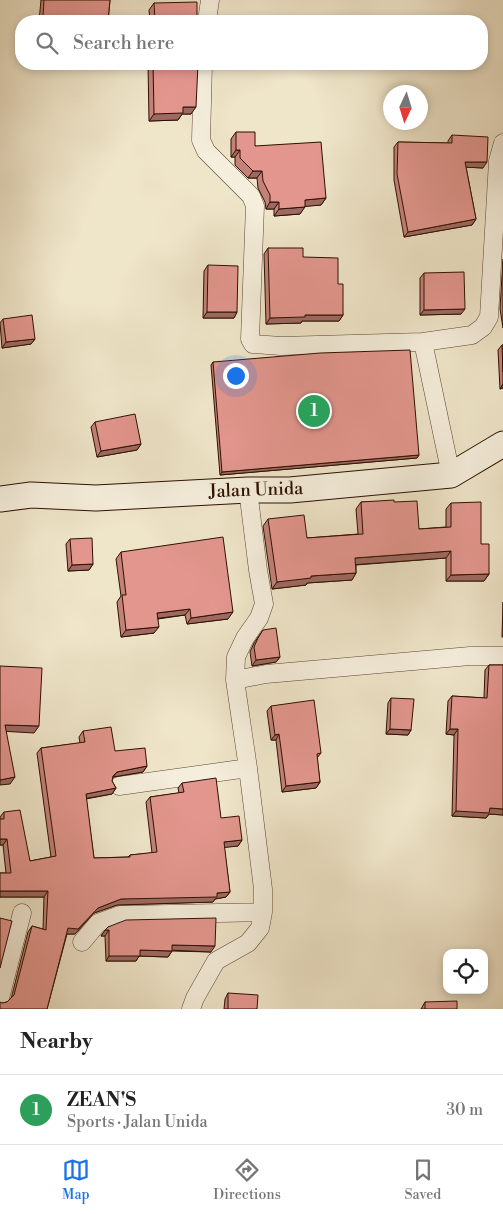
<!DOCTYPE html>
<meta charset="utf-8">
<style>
body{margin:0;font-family:"Libre Bodoni",serif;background:#f2f2f2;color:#222}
.controls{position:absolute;right:15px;bottom:15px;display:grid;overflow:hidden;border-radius:10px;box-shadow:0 2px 8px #0003}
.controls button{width:45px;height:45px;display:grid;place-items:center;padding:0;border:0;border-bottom:1px solid #e0e0e0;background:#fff;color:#222;font:25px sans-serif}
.compass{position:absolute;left:383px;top:85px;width:45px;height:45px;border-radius:50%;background:#fff;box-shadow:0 2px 8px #0003;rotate:184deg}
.you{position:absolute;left:235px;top:375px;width:18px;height:18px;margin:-12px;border:4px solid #fff;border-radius:50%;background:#1a73e8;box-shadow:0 0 0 8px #1a73e833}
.badge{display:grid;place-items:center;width:32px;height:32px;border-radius:50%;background:#1a73e8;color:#fff;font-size:16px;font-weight:700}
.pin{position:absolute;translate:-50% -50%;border:2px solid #fff;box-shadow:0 1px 5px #0006}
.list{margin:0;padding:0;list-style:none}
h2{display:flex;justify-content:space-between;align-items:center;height:65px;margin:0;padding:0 20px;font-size:21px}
h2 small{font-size:16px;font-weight:400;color:#767676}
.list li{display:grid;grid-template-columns:32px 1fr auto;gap:15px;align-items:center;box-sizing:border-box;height:70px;padding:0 20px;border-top:1px solid #e0e0e0}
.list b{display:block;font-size:19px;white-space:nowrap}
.list p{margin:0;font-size:16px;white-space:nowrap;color:#767676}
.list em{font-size:16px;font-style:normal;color:#767676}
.icon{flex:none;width:28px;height:28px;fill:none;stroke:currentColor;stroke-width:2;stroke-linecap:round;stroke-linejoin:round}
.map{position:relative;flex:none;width:503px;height:1009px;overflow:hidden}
.search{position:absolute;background:#fff;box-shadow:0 2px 8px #0003;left:15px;right:15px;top:15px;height:55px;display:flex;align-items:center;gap:12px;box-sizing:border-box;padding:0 18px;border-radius:20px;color:#767676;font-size:19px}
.sheet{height:135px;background:#fff}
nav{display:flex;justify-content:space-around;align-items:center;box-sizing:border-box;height:70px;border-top:1px solid #e0e0e0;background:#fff;font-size:14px;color:#767676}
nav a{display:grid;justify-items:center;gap:2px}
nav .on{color:#1a73e8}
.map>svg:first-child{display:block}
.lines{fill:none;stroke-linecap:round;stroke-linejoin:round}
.street-casing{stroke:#5e4532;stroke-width:19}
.secondary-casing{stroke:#2d1000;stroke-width:27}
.street{stroke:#f5eedc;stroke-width:18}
.secondary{stroke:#f5eedc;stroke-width:25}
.wall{fill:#c3817a;stroke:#2d1000}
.shaded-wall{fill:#9f6963;stroke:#2d1000}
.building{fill:#e3968e;stroke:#2d1000}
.labels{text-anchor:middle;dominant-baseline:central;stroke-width:4;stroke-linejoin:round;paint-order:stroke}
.street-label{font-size:18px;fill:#2d1000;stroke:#f5eedc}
</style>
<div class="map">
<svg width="503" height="1009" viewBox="0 0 503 1009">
<rect width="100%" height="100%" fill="#efe5c9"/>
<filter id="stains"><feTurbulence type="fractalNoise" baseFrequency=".004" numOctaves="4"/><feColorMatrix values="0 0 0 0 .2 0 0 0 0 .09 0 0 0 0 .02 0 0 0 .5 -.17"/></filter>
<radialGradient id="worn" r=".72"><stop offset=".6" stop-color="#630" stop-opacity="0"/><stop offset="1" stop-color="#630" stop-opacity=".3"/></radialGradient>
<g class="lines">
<defs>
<path id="street" d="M207 21 210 0
M203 64 201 140 206 151 251 196 255 206 250 339 253 344 281 346 423 342 451 475
M423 342 472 335 483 327 489 317 498 161 503 143
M235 680 266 674 470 656H503
M119 786 248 768
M82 942 98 923 120 915 263 912
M0 998 22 913
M191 1009 195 998 216 961 248 943 260 928 263 912V889L248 768 235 680 236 657 245 638 259 618 264 604 258 570 248 490"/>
<path id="secondary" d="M0 499 31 495 96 498 248 490H290L451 475 503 444"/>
</defs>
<!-- street casing -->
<use href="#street" class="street-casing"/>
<!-- secondary casing -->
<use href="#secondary" class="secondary-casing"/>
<!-- street -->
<use href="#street" class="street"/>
<!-- secondary -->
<use href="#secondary" class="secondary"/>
</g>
<!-- wall -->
<path class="wall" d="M41 0H110L108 21H39Z
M154 3 197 21H150L149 10Z
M148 64H198L191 114H182L178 120 149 121Z
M236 132 326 198 321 205 305 206 300 214 274 216V209H266L265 202 258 188 257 178H248L235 165V157H231V139Z
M452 135 483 168 466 167 476 219 472 225 404 237 394 180V147L398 142 448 143V141Z
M268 248 303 257 338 284 343 315 339 321H302L301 323 266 324 264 254Z
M503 259V328L500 309Z
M208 265 237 312 234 318H203L204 271Z
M424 273 461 314 420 315V278Z
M3 319 35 339 31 344 2 348 0 323Z
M502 345H503V388L500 389 498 350Z
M213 362 419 455 417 458 220 475 211 365Z
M95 422 141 444 137 450 97 457 91 427Z
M361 502H394L419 529 446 527V509L451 503 481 544 489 574 484 581H446V558L356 565V573L352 580 307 583 306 585 272 589 263 526 268 519 307 538 358 534 356 509Z
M70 539 93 564 89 570 68 571 66 544Z
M121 552 228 619 187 624 185 615 158 619 154 633 121 637 117 602 121 596 116 559Z
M503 602V637H502Z
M263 630 280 657 276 662 252 666 250 652 254 643Z
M489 665H503V815L489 814 486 818 452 816 454 735 446 734 448 701 452 696 484 698 485 670Z
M391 698 411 730 408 735 386 734 388 703Z
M271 706 321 753 317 758 320 782 316 788 282 792 276 740H271L267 711Z
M83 731 115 751 147 766 143 772 113 777 112 781 116 788 112 794 86 799 94 858 128 857 130 855 152 853 146 802 150 797 179 793 178 788 182 783 221 818 242 840 238 846 224 847 230 892 226 897 215 899 213 902 117 905 94 913 75 934H67L47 1009 2 1003 7 1002 11 999 28 932 32 926 43 929 44 897H0V873H6L3 845H0V817L4 812 30 861 51 857 37 753 41 748 80 743 79 737Z
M108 927 211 952 172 951 168 957 139 956 136 961H106L105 936H101Z
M228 993 257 1009H224L225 999Z
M425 1002 457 1009H421Z"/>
<!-- shaded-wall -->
<path class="shaded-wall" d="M43 16 80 20 79 21H39Z
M183 107H196L191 114H182L178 120 149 121 154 114Z
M236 150H240L235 157H231Z
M465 162H487L483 168 461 167Z
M253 171H262L257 178H248Z
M326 198 321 205 300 207 305 200Z
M270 202H279L274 209H266Z
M305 207 300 214 274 216 279 209Z
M476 219 472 225 404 237 408 232Z
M465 309 461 314 420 315 424 310Z
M207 312H237L234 318H203Z
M305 315H343L339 321H302L301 323 266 324 270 318Z
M35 339 31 344 2 348 6 342Z
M503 384V388L500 389Z
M141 444 137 450 97 457 101 451Z
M419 455 417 458 220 475 222 472Z
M451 551 446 558 350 565 355 558Z
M93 564 89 570 68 571 72 565Z
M356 573 352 580 307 583 306 585 272 589 277 582 311 576Z
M489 574 484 581H446L451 575Z
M190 609 185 615 152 619 157 613Z
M233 612 228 619 187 624 191 618Z
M159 627 154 633 121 637 126 630Z
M280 657 276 662 252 666 256 660Z
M5 725 39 726 34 733 0 731Z
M390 729 411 730 408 735 386 734Z
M450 729H458L454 735 446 734Z
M279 734 276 740H271L275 735Z
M147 766 143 772 113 777 109 782 117 772Z
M15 777 10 784 0 785V780Z
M320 782 316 788 282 792 286 786Z
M116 788 112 794 82 799 86 794Z
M490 808 503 809V815L489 814 486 818 452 816 456 811Z
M0 839H7L3 845H0Z
M242 840 238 846 220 848 224 842Z
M0 891H48L44 897H0Z
M230 892 226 897 215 899 213 902 117 905 94 913 75 934H65L68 928 98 908 121 899 217 893Z
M105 930H109L105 936H101Z
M172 945 215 946 211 952 168 950Z
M140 950 172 951 168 957 139 956 136 961H106L109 956Z"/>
<!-- building -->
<path class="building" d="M44 0H110L108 21H80V20L43 16Z
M197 2V21H155L154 3Z
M153 64H198L196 107H183V113L154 114Z
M236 132H255V146L321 142 326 198 305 200V207L279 209V202H270V195L263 181 262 171H253L240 158V150H236Z
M452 135 488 137 487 162H465L476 219 408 232 397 174 398 142 452 143Z
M268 248H303V257L338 258V284H343V315H305V317L270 318Z
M208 265 238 266 237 312H207Z
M464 272 465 309 424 310V273Z
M32 315 35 339 6 342 3 319Z
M502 345H503V372Z
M410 350 419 455 222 472 213 362 320 353Z
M135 414 141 444 101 451 95 422Z
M394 500V502L417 501 419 529 451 527V503L481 502V544H489V574L451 575V551L355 558 356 573 311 576V578L277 582 268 519 304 515 307 538 363 534 361 502Z
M223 537 233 612 191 618 190 609 157 613 159 627 126 630 122 595H126L121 552Z
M92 538 93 564 72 565 70 539Z
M276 628 280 657 256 660 254 647 258 638 263 630Z
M489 665H503V809L490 808 489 813 456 811 458 729H450L452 696 487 698Z
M0 666 42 668 39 726 5 725 15 777 0 780Z
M391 698 414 699 411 730 390 729Z
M314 700 321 753 317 754 320 782 286 786 279 734 275 735 271 706Z
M111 727 115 751 145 748 147 766 117 772 113 776 112 781 116 788 86 794 94 858 130 857V855L157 852 150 797 184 792 182 783 216 778 221 818 239 816 242 840 224 842 230 892 217 893V897L121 899 98 908 78 929 68 928 47 1009H0V1002L2 1003 7 1002 14 995 32 926 46 930 48 891H0V873H11L7 839H0V819H4V812L20 810 30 861 56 856 41 748 85 742 83 731Z
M0 918 12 921 0 968Z
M216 918 215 946 172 945V951L140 950V956H109V930H105L108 927 126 920Z
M228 993 258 995 257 1009H228Z
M457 1001V1009H425V1002Z"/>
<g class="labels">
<!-- street labels -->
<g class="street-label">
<text transform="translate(256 490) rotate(-2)">Jalan Unida</text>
</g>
</g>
<rect width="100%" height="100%" filter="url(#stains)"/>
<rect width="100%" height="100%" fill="url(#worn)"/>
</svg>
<div class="controls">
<button><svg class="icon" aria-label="locate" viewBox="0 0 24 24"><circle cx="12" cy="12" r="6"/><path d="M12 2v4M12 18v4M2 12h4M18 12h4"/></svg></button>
</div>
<svg class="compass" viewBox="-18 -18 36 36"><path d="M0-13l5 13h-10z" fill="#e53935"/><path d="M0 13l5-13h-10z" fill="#767676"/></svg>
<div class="you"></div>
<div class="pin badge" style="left:314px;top:411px;background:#2e9e5b">1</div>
<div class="search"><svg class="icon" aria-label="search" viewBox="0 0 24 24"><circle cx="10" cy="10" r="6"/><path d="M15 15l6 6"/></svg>Search here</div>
</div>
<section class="sheet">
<h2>Nearby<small></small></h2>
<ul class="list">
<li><span class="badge" style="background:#2e9e5b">1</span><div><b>ZEAN'S</b><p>Sports · Jalan Unida</p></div><em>30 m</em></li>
</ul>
</section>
<nav>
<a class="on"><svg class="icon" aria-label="map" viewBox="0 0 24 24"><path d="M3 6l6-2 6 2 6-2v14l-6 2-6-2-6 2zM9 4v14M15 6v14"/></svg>Map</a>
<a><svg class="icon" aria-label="directions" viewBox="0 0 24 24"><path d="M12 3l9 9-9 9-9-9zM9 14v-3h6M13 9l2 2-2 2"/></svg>Directions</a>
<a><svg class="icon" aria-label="saved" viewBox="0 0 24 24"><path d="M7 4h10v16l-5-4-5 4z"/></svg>Saved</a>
</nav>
